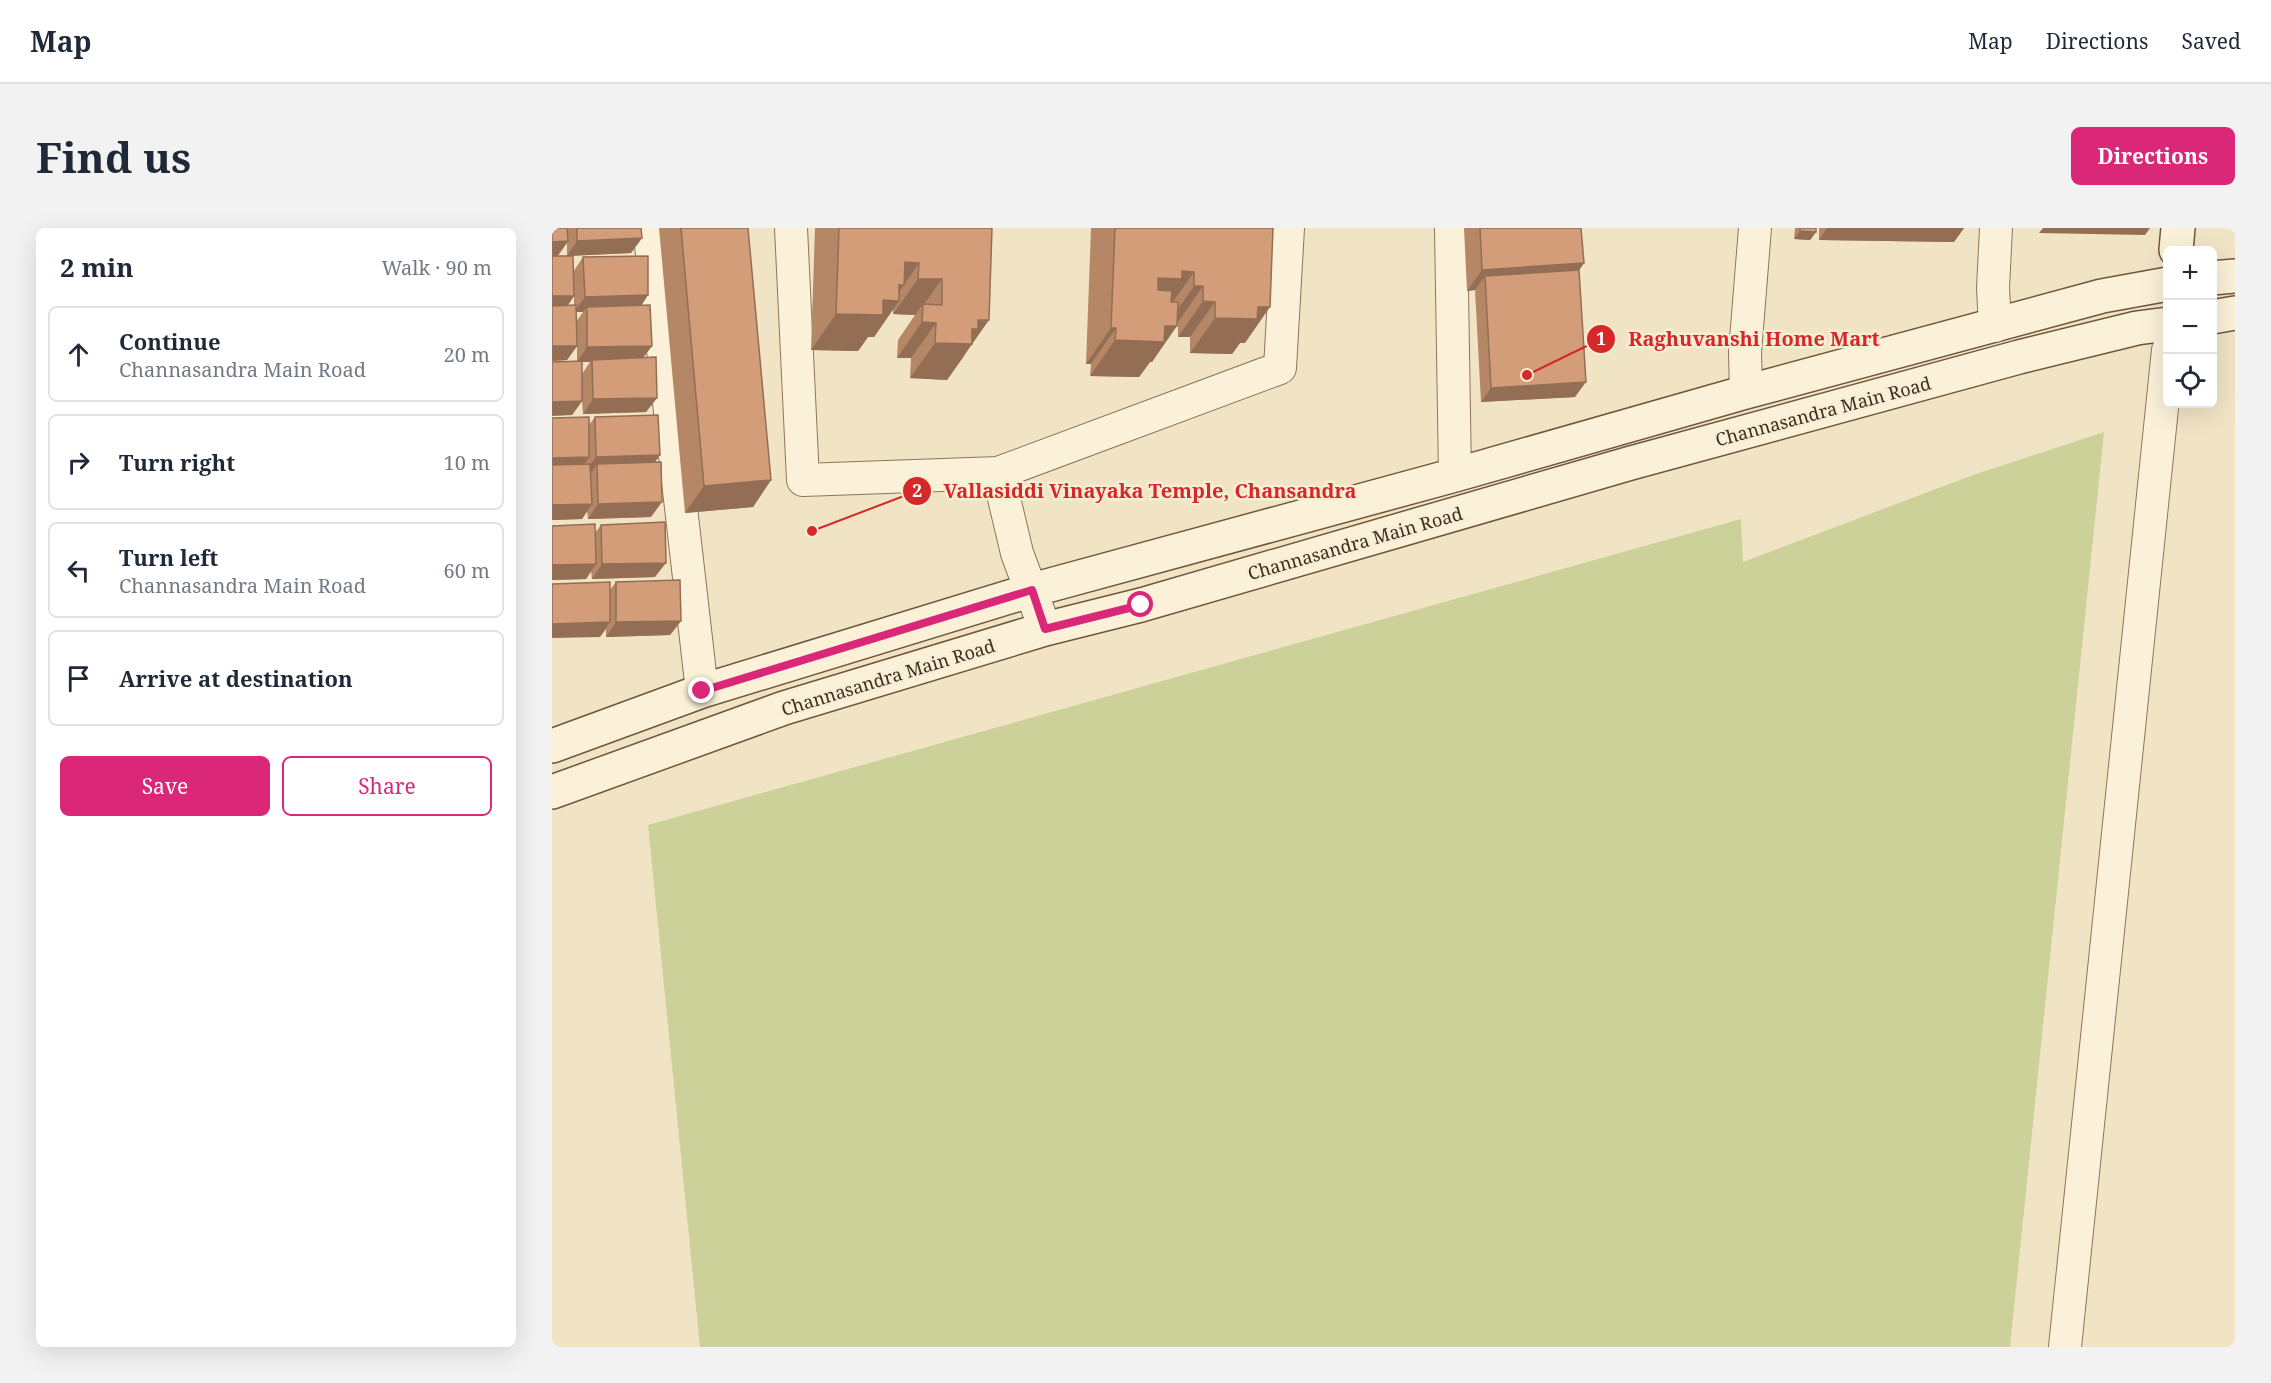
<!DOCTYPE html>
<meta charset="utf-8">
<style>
body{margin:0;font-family:"Noto Serif",serif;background:#f2f2f3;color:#1f2937}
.controls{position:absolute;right:18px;top:18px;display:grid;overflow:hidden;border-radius:9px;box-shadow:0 6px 24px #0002}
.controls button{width:54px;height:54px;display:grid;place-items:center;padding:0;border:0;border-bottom:2px solid #e0e1e3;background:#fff;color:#1f2937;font:30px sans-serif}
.stop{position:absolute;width:18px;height:18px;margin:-14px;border:4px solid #db2777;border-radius:50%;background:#fff}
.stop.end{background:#db2777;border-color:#fff;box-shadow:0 2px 6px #0008}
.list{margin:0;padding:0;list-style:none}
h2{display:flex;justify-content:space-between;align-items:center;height:78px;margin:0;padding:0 24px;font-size:26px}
h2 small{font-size:20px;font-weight:400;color:#747a83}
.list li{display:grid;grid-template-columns:39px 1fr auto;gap:18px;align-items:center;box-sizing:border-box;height:96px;margin:0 12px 12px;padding:0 12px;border:2px solid #e0e1e3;border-radius:9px}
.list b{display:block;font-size:22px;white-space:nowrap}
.list p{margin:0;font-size:20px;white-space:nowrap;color:#747a83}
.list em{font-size:20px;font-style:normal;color:#747a83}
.actions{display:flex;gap:12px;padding:18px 24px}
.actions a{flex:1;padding:14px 0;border:2px solid #db2777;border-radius:9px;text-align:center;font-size:21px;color:#db2777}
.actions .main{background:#db2777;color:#fff}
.icon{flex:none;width:33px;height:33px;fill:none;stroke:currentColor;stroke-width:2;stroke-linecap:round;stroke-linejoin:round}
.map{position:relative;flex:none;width:1683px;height:1119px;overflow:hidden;border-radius:9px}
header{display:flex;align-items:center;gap:36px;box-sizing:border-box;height:84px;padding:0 30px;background:#fff;border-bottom:2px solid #e0e1e3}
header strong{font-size:28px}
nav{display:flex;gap:33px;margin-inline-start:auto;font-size:21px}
.intro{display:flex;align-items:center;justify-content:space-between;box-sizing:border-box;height:144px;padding:0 36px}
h1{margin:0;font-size:42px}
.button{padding:15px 27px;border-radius:9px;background:#db2777;color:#fff;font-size:21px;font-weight:700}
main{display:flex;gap:36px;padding:0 36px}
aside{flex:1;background:#fff;border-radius:9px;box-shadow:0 6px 24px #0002}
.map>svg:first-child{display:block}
.green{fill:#cbd198}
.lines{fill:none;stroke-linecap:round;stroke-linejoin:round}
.street-casing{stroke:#8e7559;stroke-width:34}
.secondary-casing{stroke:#70563c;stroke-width:36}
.street{stroke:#fbf1d9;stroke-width:32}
.secondary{stroke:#fbf1d9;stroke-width:33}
.wall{fill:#b58767;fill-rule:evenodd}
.shaded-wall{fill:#936e54}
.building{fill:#d29d78;stroke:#936e54;stroke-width:1.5}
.route{stroke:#db2777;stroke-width:8}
.labels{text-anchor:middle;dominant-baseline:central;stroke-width:5;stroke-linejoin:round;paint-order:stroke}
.street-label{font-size:18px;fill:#3d2d1e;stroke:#f8eed5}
.leader{fill:none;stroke:#d62828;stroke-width:2}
.callout-dot{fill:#d62828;stroke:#f8eed5;stroke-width:2}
.mark-label{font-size:18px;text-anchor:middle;font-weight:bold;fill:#fff}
.callout-label{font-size:20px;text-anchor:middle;font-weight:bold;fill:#d62828;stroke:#f8eed5;stroke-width:5;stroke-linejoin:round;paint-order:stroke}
</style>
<header>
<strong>Map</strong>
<nav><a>Map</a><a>Directions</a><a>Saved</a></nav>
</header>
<div class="intro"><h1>Find us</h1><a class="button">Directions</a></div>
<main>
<aside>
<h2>2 min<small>Walk · 90 m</small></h2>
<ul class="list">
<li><svg class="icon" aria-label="ahead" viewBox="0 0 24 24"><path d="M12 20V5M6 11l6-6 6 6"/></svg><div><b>Continue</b><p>Channasandra Main Road</p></div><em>20 m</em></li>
<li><svg class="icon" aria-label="right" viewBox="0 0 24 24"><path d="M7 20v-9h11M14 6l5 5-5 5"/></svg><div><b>Turn right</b></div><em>10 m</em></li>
<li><svg class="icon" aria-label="left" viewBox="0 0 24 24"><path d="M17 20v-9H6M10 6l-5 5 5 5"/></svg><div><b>Turn left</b><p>Channasandra Main Road</p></div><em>60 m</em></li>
<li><svg class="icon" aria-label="arrive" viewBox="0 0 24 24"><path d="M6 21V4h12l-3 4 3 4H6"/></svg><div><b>Arrive at destination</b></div></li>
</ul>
<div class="actions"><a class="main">Save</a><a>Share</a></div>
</aside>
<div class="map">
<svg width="1683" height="1119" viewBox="0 0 1683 1119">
<rect width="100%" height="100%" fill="#f1e4c5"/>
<!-- green -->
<path class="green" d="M1552 204 1458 1119H148L96 597 1189 291 1191 334 1421 247Z"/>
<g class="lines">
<defs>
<path id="street" d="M97 0 150 463
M239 0 251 252 446 245 465 325 493 401
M899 0 903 247
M1443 98 1441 60 1444 0
M1194 164 1193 124 1203 0
M446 245 728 140 736 0
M1513 1119 1616 122"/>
<path id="secondary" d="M1624 22 1626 0
M1660 50 1683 48
M1660 89 1683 85
M0 518 150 463 480 362 903 247 1194 164 1550 68 1616 56
M0 564 232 480 493 401 589 377 1079 235 1467 129 1585 100 1616 96"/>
</defs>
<!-- street casing -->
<use href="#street" class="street-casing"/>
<!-- secondary casing -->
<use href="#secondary" class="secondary-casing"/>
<!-- street -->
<use href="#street" class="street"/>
<!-- secondary -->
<use href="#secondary" class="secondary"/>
</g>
<!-- wall -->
<path class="wall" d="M0 0H89L90 10 79 25 15 28V15L6 28 21 44 31 29 96 67 89 78 100 118 91 130 105 170 94 184 31 186 30 173 20 187 25 133V118L15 132 0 133ZM22 68V77L15 78ZM24 84H31L24 94ZM30 134H38L30 146Z
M107 0H196L219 252 201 279 133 285Z
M263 0H440L412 128 395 152 358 150 359 130H345L346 112 363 87 341 86V81L322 109H316L306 123 259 122Z
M539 0H721L693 115H688L680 126 638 125V109H626V94L600 134H598L587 149 538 148 539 136H534Z
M912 0H1029L1032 35 1027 42 1023 169 929 174 923 62 915 63Z
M1243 0H1264V4L1258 12 1242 11Z
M1267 0H1412L1402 14 1267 12Z
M43 189 108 227 103 234 99 289 36 291 35 283 30 291 0 292V190L37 197Z
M49 297 103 349 40 351 39 343 34 351 0 352V298L43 305Z
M64 354 129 393 118 407 54 409V401L48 409 58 362Z"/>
<!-- shaded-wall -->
<path class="shaded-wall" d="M1275 0H1412L1402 14 1267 12Z
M1491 0H1598L1593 7 1487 5Z
M1248 3 1264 4 1258 12 1242 11Z
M90 10 79 25 15 28 25 13Z
M16 13 5 28H0V14Z
M353 34 367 35 341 73H347L322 109H316L306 123 259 122 284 86Z
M1032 35 1017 57 933 48 923 62 915 63 930 42Z
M630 43 642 44 617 79 605 87 606 50Z
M366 51H390L370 79 371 76 363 87 341 86Z
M642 58H651L626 94H617Z
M96 67 86 82 35 79 31 84H22L33 69Z
M0 68H22L12 83H0Z
M651 73 663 74 638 109H626Z
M706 79H718L693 115H688L680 126 638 125 663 90Z
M426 92H437L395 152 358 150 383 115Z
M370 94 384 95 359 130H345Z
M613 98H625L600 134H598L587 149 538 148 563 112Z
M559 100H564L539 136H534Z
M0 118H25L15 132 0 133Z
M100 118 89 132H40L38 134H25L35 119Z
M1034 154 1023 169 929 174 939 160Z
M105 170 94 184 31 186 41 171Z
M30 173 20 187 0 188V174Z
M108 227 97 242 45 236 40 244H33L44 229Z
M37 229 27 244H0V230Z
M219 252 201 279 133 285 152 258Z
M110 274 99 289 36 291 46 276Z
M40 276 30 291 0 292V277Z
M114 335 103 349 40 351 50 336Z
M44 336 34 351 0 352V337Z
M129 393 118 407 54 409 64 394Z
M58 394 48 409 0 410V396Z"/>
<!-- building -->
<path class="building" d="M0 0H15L16 13 0 14Z
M25 0H89L90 10 25 13Z
M129 0H196L219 252 152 258Z
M287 0H440L437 92H426V101H420V116L383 115 384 95 370 94 371 76 390 77V51H366L367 35 353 34 352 57H347V73L331 72V87L284 86Z
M563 0H721L718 79H706L705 91 663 90V74L651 73V58H642V44L630 43V51L606 50V62L620 63 619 74H626L625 98H613L612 114 563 112 564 100H559Z
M928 0H1029L1032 35 930 42Z
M1248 0H1264V4L1248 3Z
M0 28H21L22 68H0Z
M96 28V67L33 69 31 29Z
M1027 42 1034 154 939 160 933 48Z
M24 77 25 118H0V78Z
M98 77 100 118 35 119V79Z
M104 129 105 170 41 171 40 132Z
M30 133V173L0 174V134Z
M106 187 108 227 44 229 43 189Z
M37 189V229L0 230V190Z
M109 234 110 274 46 276 45 236Z
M38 236 40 276 0 277V237Z
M113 294 114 335 50 336 49 297Z
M43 296 44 336 0 337V298Z
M128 352 129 393 64 394V354Z
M58 354V394L0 396V356Z"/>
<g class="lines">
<!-- route -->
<path class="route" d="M150 463 480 362 493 401 589 377"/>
</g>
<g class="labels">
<!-- street labels -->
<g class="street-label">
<text transform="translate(1271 183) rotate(-15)">Channasandra Main Road</text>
<text transform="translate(803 315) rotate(-16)">Channasandra Main Road</text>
<text transform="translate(336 449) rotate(-17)">Channasandra Main Road</text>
</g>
</g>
<!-- callouts -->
<path class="leader" d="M975 147L1049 111M260 303L365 263"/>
<g class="callout-dot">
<circle cx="975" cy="147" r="6"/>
<circle cx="260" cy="303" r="6"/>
<circle cx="1049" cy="111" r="15"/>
<circle cx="365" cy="263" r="15"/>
</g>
<g class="mark-label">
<text x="1049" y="117">1</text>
<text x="365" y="269">2</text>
</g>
<g class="callout-label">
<text x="1202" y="118">Raghuvanshi Home Mart</text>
<text x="598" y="270">Vallasiddi Vinayaka Temple, Chansandra</text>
</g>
</svg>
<div class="controls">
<button>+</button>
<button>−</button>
<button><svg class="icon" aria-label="locate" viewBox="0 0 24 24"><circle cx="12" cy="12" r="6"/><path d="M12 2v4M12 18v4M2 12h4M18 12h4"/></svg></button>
</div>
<div class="stop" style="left:589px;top:377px"></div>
<div class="stop end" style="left:150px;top:463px"></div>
</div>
</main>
